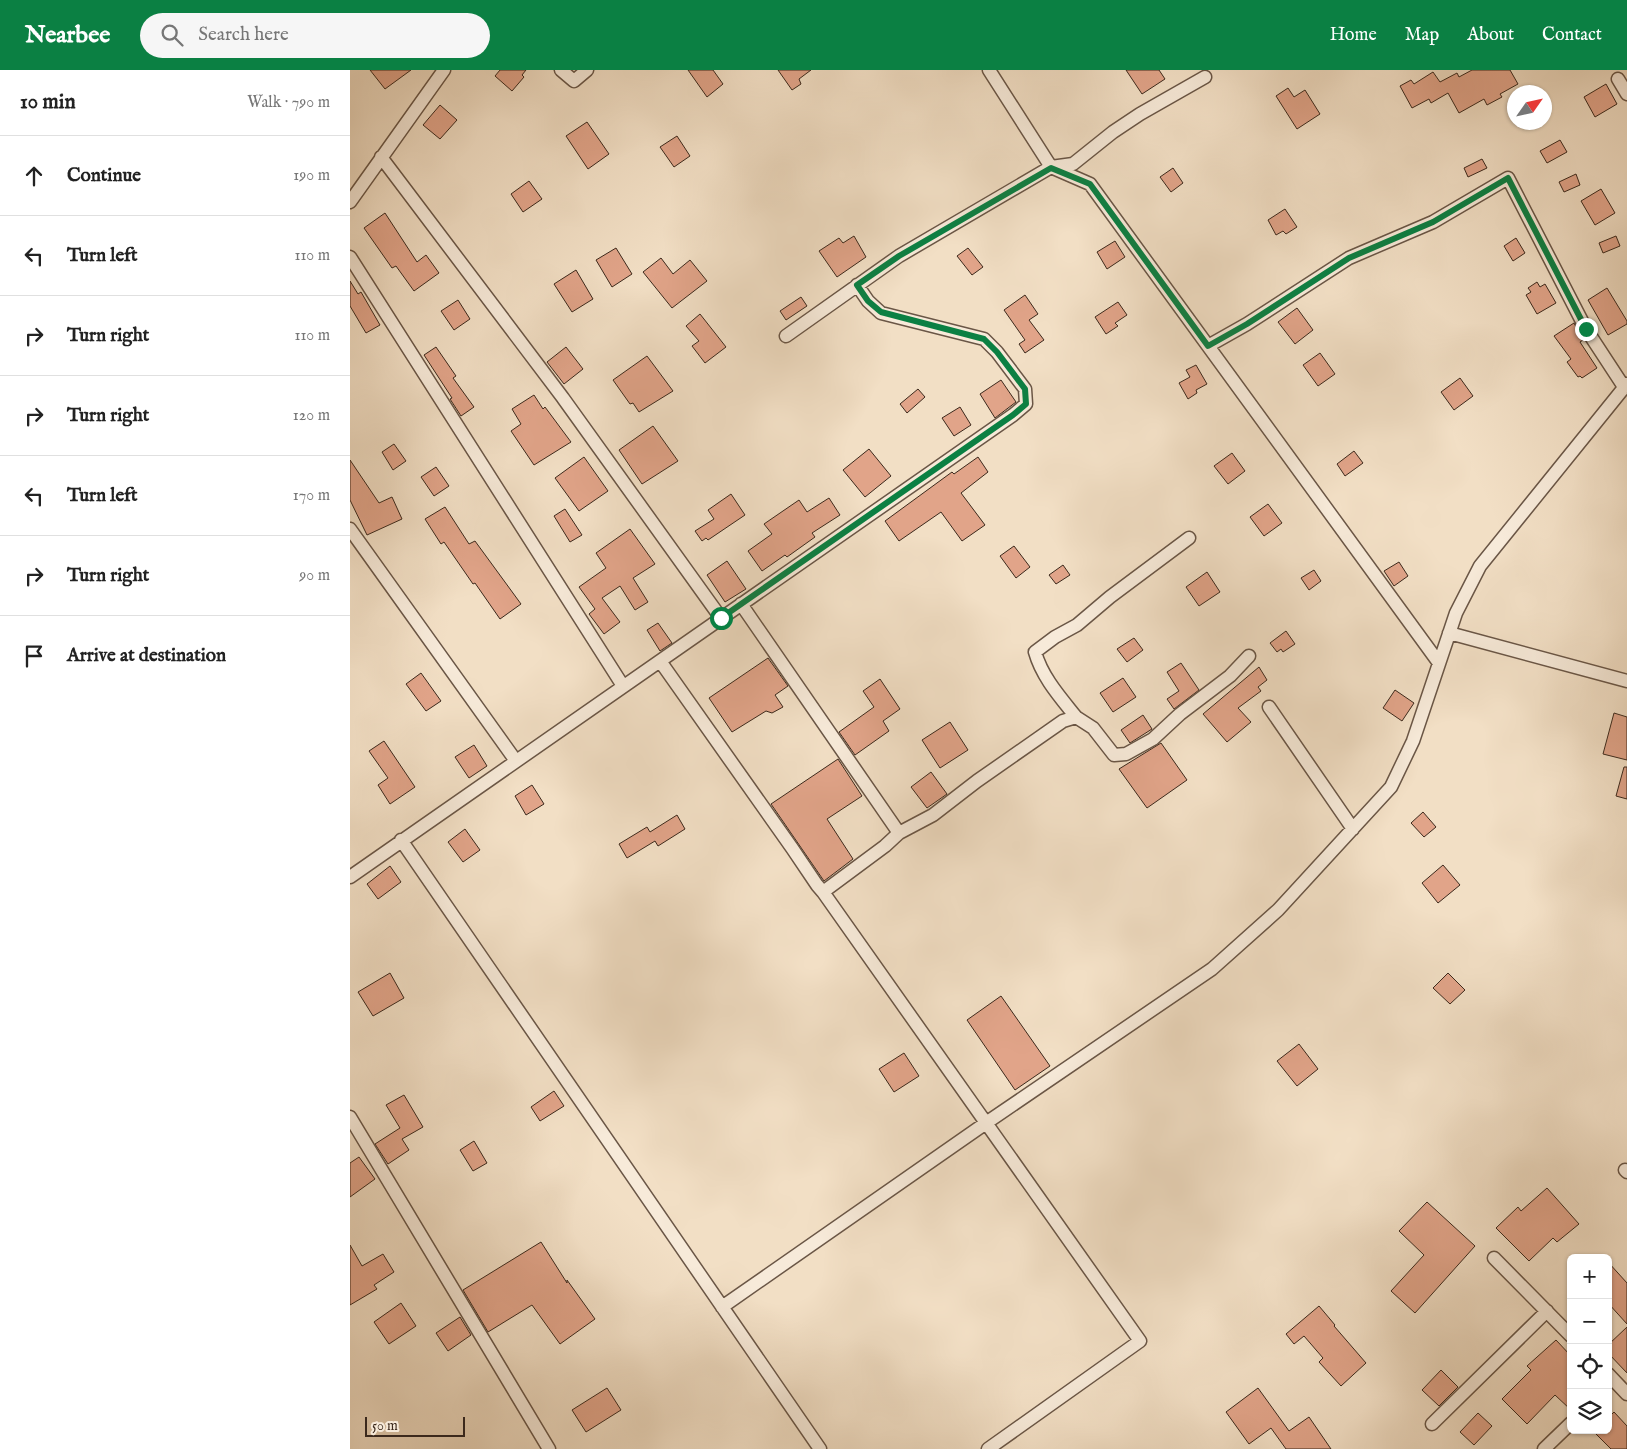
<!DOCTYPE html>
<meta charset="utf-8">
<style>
body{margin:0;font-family:"IM FELL English",serif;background:#f6f6f6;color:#222}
.controls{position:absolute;right:15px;bottom:15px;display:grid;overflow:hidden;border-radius:8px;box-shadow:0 1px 4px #0004}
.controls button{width:45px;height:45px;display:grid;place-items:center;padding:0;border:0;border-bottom:1px solid #e0e0e0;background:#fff;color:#222;font:25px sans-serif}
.compass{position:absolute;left:1157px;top:15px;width:45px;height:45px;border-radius:50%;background:#fff;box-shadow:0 1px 4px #0004;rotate:56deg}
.scale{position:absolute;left:15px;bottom:12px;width:100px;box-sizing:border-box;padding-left:5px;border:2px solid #3c291c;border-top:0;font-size:14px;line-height:18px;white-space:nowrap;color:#3c291c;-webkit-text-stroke:4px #f7ead9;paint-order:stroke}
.stop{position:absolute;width:15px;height:15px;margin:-11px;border:4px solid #0b8043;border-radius:50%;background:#fff}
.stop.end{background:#0b8043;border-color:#fff;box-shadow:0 1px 5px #0008}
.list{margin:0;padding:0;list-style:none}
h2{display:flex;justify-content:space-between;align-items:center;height:65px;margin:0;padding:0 20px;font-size:21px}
h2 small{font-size:16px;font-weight:400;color:#767676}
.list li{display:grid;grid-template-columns:32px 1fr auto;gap:15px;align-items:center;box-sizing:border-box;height:80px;padding:0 20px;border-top:1px solid #e0e0e0}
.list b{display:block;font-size:19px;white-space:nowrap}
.list em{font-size:16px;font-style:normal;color:#767676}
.icon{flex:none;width:28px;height:28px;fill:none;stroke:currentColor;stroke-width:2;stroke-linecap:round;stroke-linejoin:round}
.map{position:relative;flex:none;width:1277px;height:1379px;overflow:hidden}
header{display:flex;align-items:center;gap:30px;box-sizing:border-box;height:70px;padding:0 25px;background:#0b8043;color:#fff}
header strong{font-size:24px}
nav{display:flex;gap:28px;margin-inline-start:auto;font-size:18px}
.search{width:350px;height:45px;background:#f6f6f6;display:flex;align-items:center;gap:12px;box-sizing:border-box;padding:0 18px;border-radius:28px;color:#767676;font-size:19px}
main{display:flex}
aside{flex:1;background:#fff}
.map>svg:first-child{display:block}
.building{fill:#e1a489;stroke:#3c291c}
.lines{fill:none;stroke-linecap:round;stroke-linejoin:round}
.minor-casing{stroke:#6a5646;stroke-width:15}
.minor{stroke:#f7ead9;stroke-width:12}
.route{stroke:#0b8043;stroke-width:6}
</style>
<header>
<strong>Nearbee</strong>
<div class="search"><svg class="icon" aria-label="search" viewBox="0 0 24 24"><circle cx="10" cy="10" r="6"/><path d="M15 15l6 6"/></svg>Search here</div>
<nav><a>Home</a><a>Map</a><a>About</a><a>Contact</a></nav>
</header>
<main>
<aside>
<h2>10 min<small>Walk · 790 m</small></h2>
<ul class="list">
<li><svg class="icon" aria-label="ahead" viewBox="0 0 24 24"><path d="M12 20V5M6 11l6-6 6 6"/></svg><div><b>Continue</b></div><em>190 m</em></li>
<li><svg class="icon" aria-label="left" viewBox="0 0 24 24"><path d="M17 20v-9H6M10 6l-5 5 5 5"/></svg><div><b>Turn left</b></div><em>110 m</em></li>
<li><svg class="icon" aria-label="right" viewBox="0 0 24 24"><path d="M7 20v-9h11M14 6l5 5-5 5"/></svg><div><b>Turn right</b></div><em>110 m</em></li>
<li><svg class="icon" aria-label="right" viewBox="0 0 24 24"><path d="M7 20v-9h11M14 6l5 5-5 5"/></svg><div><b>Turn right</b></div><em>120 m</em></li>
<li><svg class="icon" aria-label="left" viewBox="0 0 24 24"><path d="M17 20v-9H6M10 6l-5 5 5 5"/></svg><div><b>Turn left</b></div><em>170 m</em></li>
<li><svg class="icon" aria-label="right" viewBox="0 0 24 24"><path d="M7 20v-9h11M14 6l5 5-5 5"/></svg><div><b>Turn right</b></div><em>90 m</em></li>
<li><svg class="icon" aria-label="arrive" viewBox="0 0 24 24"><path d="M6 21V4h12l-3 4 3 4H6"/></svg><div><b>Arrive at destination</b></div></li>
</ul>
</aside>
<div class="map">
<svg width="1277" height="1379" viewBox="0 0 1277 1379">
<rect width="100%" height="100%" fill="#f2dfc5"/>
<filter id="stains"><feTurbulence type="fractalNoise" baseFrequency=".004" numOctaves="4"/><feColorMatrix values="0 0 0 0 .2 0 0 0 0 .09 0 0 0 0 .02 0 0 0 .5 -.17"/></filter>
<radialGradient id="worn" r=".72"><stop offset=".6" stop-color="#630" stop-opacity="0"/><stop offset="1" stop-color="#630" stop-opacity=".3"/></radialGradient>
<!-- building -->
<path class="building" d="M20 0H61L35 19Z
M150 0H176L172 5 174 7 162 21 145 6Z
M338 0H363L373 14 357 27Z
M428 0H461L449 9 451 14 442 20Z
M776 0H809L815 9 792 24Z
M1122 0H1160L1168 14 1150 24 1152 27 1137 35 1134 29 1109 43 1098 23 1081 33 1079 29 1062 38 1050 16 1061 10 1064 14 1083 2 1090 12 1107 3 1109 7Z
M1256 14 1267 34 1245 47 1234 27Z
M938 18 944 27 955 20 970 44 947 59 926 26Z
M90 35 107 50 90 69 73 55Z
M237 52 259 84 238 99 216 66Z
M327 66 340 86 324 97 310 77Z
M1210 70 1217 82 1197 93 1190 81Z
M1132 89 1137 98 1118 107 1114 98Z
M823 98 833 113 821 122 810 107Z
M1226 104 1230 115 1214 122 1209 112Z
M179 111 192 129 173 142 161 124Z
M1251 119 1265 143 1245 155 1231 131Z
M935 139 947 157 936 164 933 161 926 165 918 150Z
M35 143 67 192 76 185 89 203 64 221 46 196 42 198 14 158Z
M504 166 516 187 487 207 469 181 489 168 493 173Z
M1266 166 1270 176 1253 183 1249 173Z
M1166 168 1175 183 1163 191 1154 176Z
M765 171 775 187 757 199 747 182Z
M266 178 282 204 262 217 246 190Z
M618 178 633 197 622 205 607 186Z
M311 188 323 204 340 190 357 211 322 238 293 202Z
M226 200 243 229 222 242 204 214Z
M0 211 8 224 11 222 30 255 16 263 0 236Z
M1187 212 1190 217 1195 214 1206 233 1187 244 1176 225 1181 222 1178 218Z
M1257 218 1277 251V254L1258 265 1238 230Z
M675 225 688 244 679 250 694 270 675 283 669 274 675 270 654 240Z
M451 227 457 236 436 250 430 241Z
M108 230 120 249 104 260 91 241Z
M768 232 777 245 765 253 768 256 756 264 745 247Z
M947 238 963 260 945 274 928 252Z
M350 244 376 277 355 293 342 276 349 271 336 256Z
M1224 253 1233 270 1230 272 1247 298 1232 308 1230 306 1228 307 1217 292 1221 289 1204 266Z
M86 277 106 306 103 308 124 337 111 346 100 329 102 328 74 285Z
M216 277 233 299 214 314 197 292Z
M970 283 985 304 968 316 953 295Z
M297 286 323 321 289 342 283 333 280 334 263 310Z
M846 295 857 314 846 320 847 323 838 329 829 313 840 307 836 300Z
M1110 308 1123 326 1104 340 1091 322Z
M651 310 666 332 645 348 630 324Z
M568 319 575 327 557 343 550 334Z
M184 325 193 339 195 337 221 372 184 395 161 361 171 354 162 339Z
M610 337 621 355 604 366 592 348Z
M303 356 328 391 292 414 269 380Z
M44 374 56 391 43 400 32 382Z
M519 379 541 406 515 427 493 400Z
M1004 381 1013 393 995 406 987 394Z
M882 383 895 401 878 414 864 396Z
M234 387 258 421 229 441 205 408Z
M628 387 638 402 611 423 635 455 612 471 591 442 549 471 535 451 602 402 604 404Z
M0 390 29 433 42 427 52 449 17 465 0 430Z
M86 397 99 416 84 426 71 407Z
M381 424 395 445 358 470 356 468 352 471 345 461 364 449 358 440Z
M479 428 490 445 462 463 465 467 437 487 435 485 412 501 398 481 422 464 414 454 449 430 457 442Z
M918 434 932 453 914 466 900 447Z
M95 437 119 474 125 471 171 534 150 549 125 513 123 514 94 472 91 474 75 449Z
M215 439 232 465 220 472 204 446Z
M280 459 305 494 283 508 298 532 285 540 270 516 252 528 270 552 254 564 239 544 245 539 229 517 256 498 246 483Z
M664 476 680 497 666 508 650 486Z
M377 491 396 519 375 532 357 505Z
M1049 492 1058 506 1044 516 1034 501Z
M713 495 720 505 706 514 699 505Z
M964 500 971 511 959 520 951 508Z
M857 502 870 522 849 536 836 517Z
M308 553 322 573 310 581 297 560Z
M936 561 945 574 933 582 931 579 927 582 920 573Z
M784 568 793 580 777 592 767 579Z
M418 588 438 616 425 625 433 637 422 643 416 641 382 662 359 628Z
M831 593 849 620 824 639 817 629 829 621 817 602Z
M909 597 917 610 908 617 911 621 888 638 901 652 877 672 853 644Z
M71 603 91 631 76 641 56 614Z
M773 608 786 627 763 642 750 623Z
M530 609 550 639 533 651 539 661 505 685 489 662 524 637 513 621Z
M1045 620 1064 633 1052 651 1033 638Z
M1264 643 1277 647V690L1253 684Z
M793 645 802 659 780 673 771 660Z
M600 652 618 680 590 698 572 670Z
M34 671 65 717 40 734 28 715 38 708 19 681Z
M811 673 837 710 797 738 769 699Z
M124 675 137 696 119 708 105 687Z
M488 689 512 726 477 749 503 789 474 811 421 734Z
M1274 697H1277V729L1266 726Z
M581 702 597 724 577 738 561 717Z
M182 715 194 734 176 745 165 726Z
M1073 742 1086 757 1074 767 1061 753Z
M327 745 335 759 308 776 305 771 277 788 269 774 297 757 300 762Z
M115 759 130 780 113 792 98 772Z
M1093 795 1110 815 1088 833 1072 813Z
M40 796 51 812 28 829 17 814Z
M40 903 54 928 23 946 8 922Z
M1098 903 1115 920 1100 934 1083 918Z
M651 926 700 996 665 1020 617 950Z
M949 974 968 999 947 1016 927 991Z
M554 983 569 1006 544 1022 529 999Z
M204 1021 214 1036 190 1051 181 1037Z
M54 1025 73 1057 52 1069 59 1080 38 1094 25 1074 50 1058 36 1035Z
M124 1071 137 1093 123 1101 110 1080Z
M9 1087 25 1109 0 1127V1093Z
M1197 1118 1229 1154 1207 1172 1203 1168 1179 1191 1146 1158 1168 1137 1171 1141Z
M1077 1132 1125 1176 1065 1243 1041 1221 1074 1185 1049 1161Z
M191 1172 217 1213V1210L245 1249 210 1274 182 1235 138 1262 113 1220Z
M0 1175 12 1196 33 1184 44 1202 24 1215 27 1219 0 1235Z
M1258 1192 1277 1213V1254L1258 1233Z
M51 1233 66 1256 39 1274 24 1252Z
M969 1236 985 1255 984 1256 1016 1293 991 1316 969 1292 973 1288 954 1266 944 1274 936 1264Z
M110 1247 121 1265 98 1281 86 1263Z
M1277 1257V1303L1258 1283V1275Z
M1206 1270 1221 1286V1340L1205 1325 1177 1354 1152 1329 1181 1300 1177 1296Z
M1091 1300 1108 1317 1089 1336 1072 1320Z
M257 1318 271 1340 236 1362 222 1340Z
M908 1318 939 1361 959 1347 981 1379H936L921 1358 899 1374 876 1342Z
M1264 1342 1277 1356V1379H1261L1242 1360H1258V1348Z
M1128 1343 1142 1356 1124 1375 1110 1362Z"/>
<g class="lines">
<defs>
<path id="minor" d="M211 0 224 11 237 0
M639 0 701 97 740 114 1089 593
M1268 9 1277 24
M31 87 213 328 371 548
M0 132 94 0
M0 187 273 616
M436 266 549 186 701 97 723 94 763 62 790 44 855 7
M858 276 897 254 999 188 1083 152 1158 108 1236 259 1274 317
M0 459 166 691
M391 534 549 763 535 776 473 822
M1099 563 1277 611
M310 591 442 778 467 815 473 822 790 1271 638 1379
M919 637 1003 759
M726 647C710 627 692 607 685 582L705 567 727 555 760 527 839 468
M549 763 583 745 627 711 713 651 726 647 743 658 764 685 776 684 803 669 830 644 880 606 899 586
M51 770 470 1379
M0 807 663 345 676 334 675 319 647 282 634 269 531 243 518 231 507 215
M0 1047 199 1379
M1275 1100 1277 1102
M1144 1188 1221 1266
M372 1237 636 1053 862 899 928 840 1041 717 1063 671 1106 543 1130 496 1277 314
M1258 1304 1277 1324
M1082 1354 1197 1241
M1194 1379 1221 1353"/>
</defs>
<!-- minor casing -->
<use href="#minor" class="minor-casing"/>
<!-- minor -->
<use href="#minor" class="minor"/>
</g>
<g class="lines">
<!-- route -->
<path class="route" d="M371 548 663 345 676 334 675 319 647 282 634 269 531 242 518 231 507 215 549 186 701 98 740 114 858 276 897 254 999 188 1083 152 1158 108 1236 259"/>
</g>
<rect width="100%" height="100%" filter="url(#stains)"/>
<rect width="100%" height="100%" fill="url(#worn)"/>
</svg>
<div class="controls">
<button>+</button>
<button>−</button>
<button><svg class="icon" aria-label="locate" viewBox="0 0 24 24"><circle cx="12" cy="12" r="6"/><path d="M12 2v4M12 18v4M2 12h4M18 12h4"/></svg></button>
<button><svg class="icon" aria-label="layers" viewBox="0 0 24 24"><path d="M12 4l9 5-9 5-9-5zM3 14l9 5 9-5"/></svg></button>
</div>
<svg class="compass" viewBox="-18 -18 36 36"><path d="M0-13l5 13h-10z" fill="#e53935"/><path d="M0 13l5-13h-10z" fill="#767676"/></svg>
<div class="scale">50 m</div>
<div class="stop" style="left:371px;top:548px"></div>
<div class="stop end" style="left:1236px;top:259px"></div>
</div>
</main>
